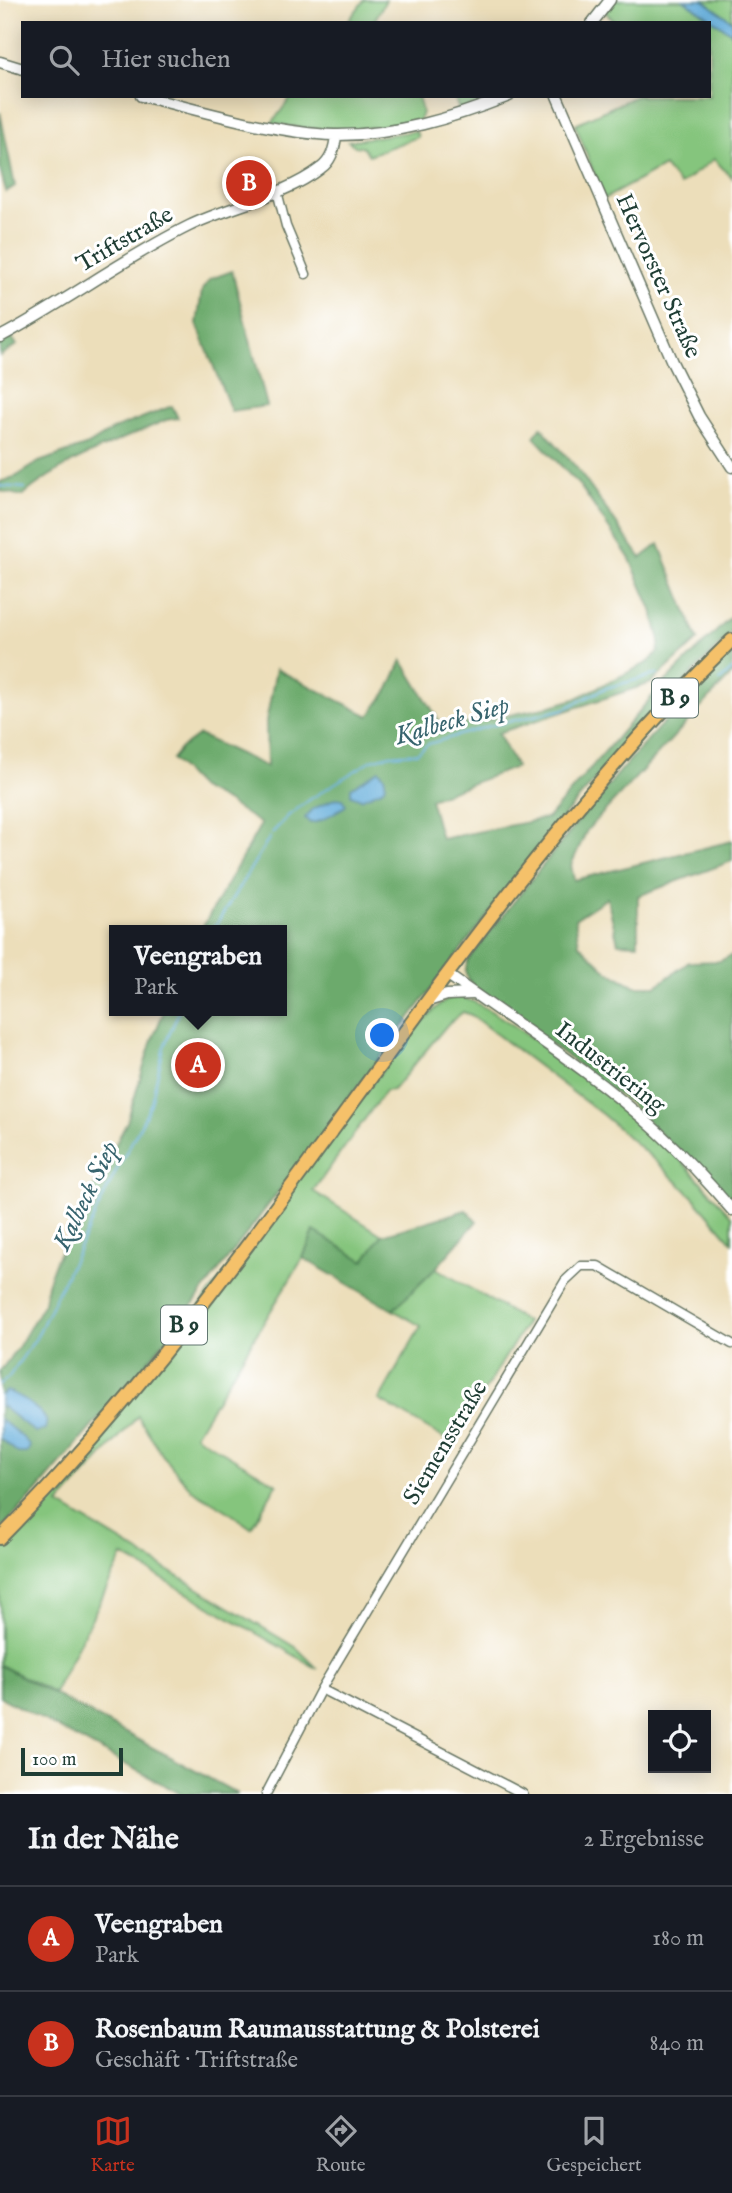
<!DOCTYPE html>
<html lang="de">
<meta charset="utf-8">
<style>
body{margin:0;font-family:"IM FELL English",serif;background:#242831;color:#f1f3f6}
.controls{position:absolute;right:21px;bottom:21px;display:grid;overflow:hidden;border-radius:0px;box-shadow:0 4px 18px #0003}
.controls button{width:63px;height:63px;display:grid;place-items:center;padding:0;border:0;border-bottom:2px solid #363941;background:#171b24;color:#f1f3f6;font:35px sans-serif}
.scale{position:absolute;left:21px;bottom:18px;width:102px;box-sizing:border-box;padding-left:7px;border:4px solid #1f3d34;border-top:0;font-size:19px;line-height:24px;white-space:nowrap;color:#1f3d34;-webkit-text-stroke:5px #fff;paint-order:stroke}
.you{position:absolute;left:383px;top:1036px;width:24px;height:24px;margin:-18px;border:5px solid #fff;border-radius:50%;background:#1a73e8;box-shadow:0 0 0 10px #1a73e833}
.badge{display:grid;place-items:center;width:46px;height:46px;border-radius:50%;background:#c8321e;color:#fff;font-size:23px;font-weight:700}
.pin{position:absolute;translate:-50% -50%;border:4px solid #fff;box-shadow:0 2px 7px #0006}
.popup{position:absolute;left:109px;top:925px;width:178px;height:91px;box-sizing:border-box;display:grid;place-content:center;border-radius:0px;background:#171b24;filter:drop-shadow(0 2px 5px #0005);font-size:23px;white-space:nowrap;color:#9ea1a6}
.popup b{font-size:26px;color:#f1f3f6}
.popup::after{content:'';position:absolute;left:50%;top:100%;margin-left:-14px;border:14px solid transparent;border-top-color:#171b24}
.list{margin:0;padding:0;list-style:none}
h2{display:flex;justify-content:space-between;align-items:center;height:91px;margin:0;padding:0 28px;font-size:30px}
h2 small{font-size:23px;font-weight:400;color:#9ea1a6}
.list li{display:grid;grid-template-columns:46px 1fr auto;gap:21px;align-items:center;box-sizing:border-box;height:105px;padding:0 28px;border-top:2px solid #363941}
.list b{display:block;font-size:26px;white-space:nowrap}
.list p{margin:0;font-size:23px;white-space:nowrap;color:#9ea1a6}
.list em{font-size:23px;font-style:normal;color:#9ea1a6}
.icon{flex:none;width:38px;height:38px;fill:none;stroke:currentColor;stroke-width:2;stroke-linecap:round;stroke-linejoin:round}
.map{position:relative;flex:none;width:732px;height:1794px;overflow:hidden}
.search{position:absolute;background:#171b24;box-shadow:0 4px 18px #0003;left:21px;right:21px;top:21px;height:77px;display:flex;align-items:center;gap:18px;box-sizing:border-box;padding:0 24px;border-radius:0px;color:#9ea1a6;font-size:26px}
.sheet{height:301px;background:#171b24}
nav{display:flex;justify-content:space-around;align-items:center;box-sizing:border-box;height:98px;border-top:2px solid #363941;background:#171b24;font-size:19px;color:#9ea1a6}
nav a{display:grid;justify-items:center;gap:4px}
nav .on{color:#c8321e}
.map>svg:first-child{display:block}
.green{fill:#85c57d;stroke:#528158;stroke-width:2}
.forest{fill:#6caa6c;stroke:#467450;stroke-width:2}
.water{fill:#63addb;stroke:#417588;stroke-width:2}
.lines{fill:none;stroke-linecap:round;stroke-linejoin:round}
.stream{stroke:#63addb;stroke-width:2}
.minor-casing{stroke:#677563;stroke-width:11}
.tertiary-casing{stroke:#677563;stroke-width:13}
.primary-casing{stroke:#677563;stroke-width:16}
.minor{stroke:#fff;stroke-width:8}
.tertiary{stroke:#fff;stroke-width:10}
.primary{stroke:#f5c16b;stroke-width:12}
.labels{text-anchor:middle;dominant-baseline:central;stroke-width:6;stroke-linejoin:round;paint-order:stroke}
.shield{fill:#fff;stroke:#627771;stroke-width:2}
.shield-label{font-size:23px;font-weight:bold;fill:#1f3d34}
.street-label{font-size:24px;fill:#1f3d34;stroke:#fff}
.water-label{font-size:26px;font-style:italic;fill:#37646e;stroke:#fff}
</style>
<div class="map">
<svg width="732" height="1794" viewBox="0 0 732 1794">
<rect width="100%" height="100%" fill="#fff"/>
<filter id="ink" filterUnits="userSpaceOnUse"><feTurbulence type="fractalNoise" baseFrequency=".0143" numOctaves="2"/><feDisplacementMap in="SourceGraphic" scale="14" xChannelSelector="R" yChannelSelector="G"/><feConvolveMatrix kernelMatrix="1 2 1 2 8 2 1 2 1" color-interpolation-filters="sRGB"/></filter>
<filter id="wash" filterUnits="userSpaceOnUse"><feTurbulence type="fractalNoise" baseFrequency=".00686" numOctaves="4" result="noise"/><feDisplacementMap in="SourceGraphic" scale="28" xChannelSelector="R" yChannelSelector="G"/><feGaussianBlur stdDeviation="1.57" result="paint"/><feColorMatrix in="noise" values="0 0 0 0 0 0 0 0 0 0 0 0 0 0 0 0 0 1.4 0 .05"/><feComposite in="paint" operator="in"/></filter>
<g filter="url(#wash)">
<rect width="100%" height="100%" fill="#ecdeba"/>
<!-- green -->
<path class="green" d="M364 0H386L373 23H347Z
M614 0H684L732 33V178L714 159 680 185 664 166 604 199 575 124 636 96H709V23H616L605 12Z
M703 0H732V21Z
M292 96H418L422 112 419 121C371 130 320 133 272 123Z
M454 96H484L487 101 459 110Z
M416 131 418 137 369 155 362 147 355 146 348 141Z
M454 996C487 996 625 1107 655 1135 683 1160 707 1189 732 1217V1242L693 1197 651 1157 603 1115 471 1015 463 1012 447 1025 393 1090 385 1091 313 1191 382 1235 364 1261 314 1232 303 1258 195 1435 277 1484 251 1528 226 1510 192 1490 163 1456 138 1416 59 1504 298 1649 318 1669 123 1556 54 1693 0 1665V1547L41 1506 92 1444 410 1035 438 1006Z
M436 1268 527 1322 452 1443 379 1400 421 1326 393 1310Z"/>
<!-- forest -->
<path class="forest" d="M0 112 15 186 6 192 0 169Z
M232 271 267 406 231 411 197 324 202 290 210 279Z
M10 335 17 345 0 356V342Z
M172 406 178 418 166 420C117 442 63 461 22 496L0 491V482L17 476 39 462 88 445 114 429Z
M541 427 576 467 641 558 659 544 698 640 651 683 498 733 516 767 430 799 441 839 548 818 661 686 732 616V632L642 726 554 827 170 1335 37 1491 0 1530V1371L19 1346 44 1303 47 1284 56 1260 127 1122 151 1043 164 1011H282V930H201L261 824 226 801 200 788 172 759 181 748 199 735 267 767 266 722 276 669 369 716 389 689 402 660 439 721 460 725 544 708 575 699 649 662 658 652 660 641 652 610 630 559 580 486 534 437Z
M732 651V674L587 830 571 865 574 880 732 841V861L638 896V944L618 943 607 898 575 919 579 944 607 971 635 986H656L689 962 720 961 732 955V1204L630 1104 477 989C466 979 463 974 468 960 552 853 635 746 732 651Z
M466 1210 477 1221 436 1268 393 1310 303 1258 314 1231 364 1261 382 1235Z
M0 1665 238 1794H181L0 1697Z"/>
<!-- water -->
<path class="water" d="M684 0H703L732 21V33Z
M379 770 384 776 386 785 382 790 361 799 351 795V788Z
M336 798 342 799 346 805 344 807C333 812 322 823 310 823L305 818 313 809Z
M6 1391C15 1392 40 1410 45 1418 48 1422 46 1424 45 1429L36 1433 0 1405V1396Z
M0 1419C9 1427 24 1436 30 1446L27 1453H18L0 1438Z"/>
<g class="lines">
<!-- stream -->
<path class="stream" d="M0 486 25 488
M720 681 732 670
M272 833 289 815 312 798 372 760 390 755 417 753 428 744 490 726 564 709 606 688 658 674
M213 930 270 837
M0 1384 8 1378 36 1338 116 1171 142 1123 151 1103 164 1047 179 1011"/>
</g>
</g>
<g filter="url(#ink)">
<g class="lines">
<defs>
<path id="minor" d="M277 191 286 226 306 274
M321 1689 523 1794
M266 1794 321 1689 565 1281 581 1266H598L732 1344"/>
<path id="tertiary" d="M592 23 610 0
M0 62 23 69
M141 96C200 110 273 133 334 135 394 136 453 118 509 96
M557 96 672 362 699 416 732 467
M0 337C64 303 124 258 189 226 230 206 285 196 321 168 331 161 335 147 336 135
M448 975C519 1026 594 1073 658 1132 684 1156 709 1183 732 1210
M428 1001 447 995 472 994"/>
<path id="primary" d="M0 1538C273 1263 454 910 732 640"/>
</defs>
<!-- minor casing -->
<use href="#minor" class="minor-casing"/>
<!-- tertiary casing -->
<use href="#tertiary" class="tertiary-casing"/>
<!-- primary casing -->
<use href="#primary" class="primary-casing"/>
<!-- minor -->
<use href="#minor" class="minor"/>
<!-- tertiary -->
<use href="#tertiary" class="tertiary"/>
<!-- primary -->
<use href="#primary" class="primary"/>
</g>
</g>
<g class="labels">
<!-- shield labels -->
<g class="shield">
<rect x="652" y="678.5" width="46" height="39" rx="5"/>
<rect x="161" y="1305.5" width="46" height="39" rx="5"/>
</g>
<g class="shield-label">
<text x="675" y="698">B 9</text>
<text x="184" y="1325">B 9</text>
</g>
<!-- street labels -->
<g class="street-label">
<text transform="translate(125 240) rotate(-30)">Triftstraße</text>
<text transform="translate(658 276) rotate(66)">Hervorster Straße</text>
<text transform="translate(610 1068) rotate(38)">Industriering</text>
<text transform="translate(446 1443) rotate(-59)">Siemensstraße</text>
</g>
<!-- water labels -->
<g class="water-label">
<text transform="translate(452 721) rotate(-16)">Kalbeck Siep</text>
<text transform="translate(86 1196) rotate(-64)">Kalbeck Siep</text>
</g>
</g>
</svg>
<div class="controls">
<button><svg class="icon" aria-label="locate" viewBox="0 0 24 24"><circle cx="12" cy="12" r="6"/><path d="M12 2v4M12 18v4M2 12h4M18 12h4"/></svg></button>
</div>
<div class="scale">100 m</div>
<div class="you"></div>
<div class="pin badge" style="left:198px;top:1065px">A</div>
<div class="popup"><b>Veengraben</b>Park</div>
<div class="pin badge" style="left:249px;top:183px">B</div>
<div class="search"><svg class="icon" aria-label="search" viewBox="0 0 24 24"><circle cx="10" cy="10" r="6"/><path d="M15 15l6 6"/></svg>Hier suchen</div>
</div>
<section class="sheet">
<h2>In der Nähe<small>2 Ergebnisse</small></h2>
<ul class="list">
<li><span class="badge">A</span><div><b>Veengraben</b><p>Park</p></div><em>180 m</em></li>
<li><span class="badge">B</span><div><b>Rosenbaum Raumausstattung &amp; Polsterei</b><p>Geschäft · Triftstraße</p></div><em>840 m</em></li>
</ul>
</section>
<nav>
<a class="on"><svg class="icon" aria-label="map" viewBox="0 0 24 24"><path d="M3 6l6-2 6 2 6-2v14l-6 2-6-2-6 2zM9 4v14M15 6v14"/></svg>Karte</a>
<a><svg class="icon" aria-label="directions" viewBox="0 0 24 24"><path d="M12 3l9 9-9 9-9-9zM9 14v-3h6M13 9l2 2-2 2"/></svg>Route</a>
<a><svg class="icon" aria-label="saved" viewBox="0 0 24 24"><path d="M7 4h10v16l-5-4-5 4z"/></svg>Gespeichert</a>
</nav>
